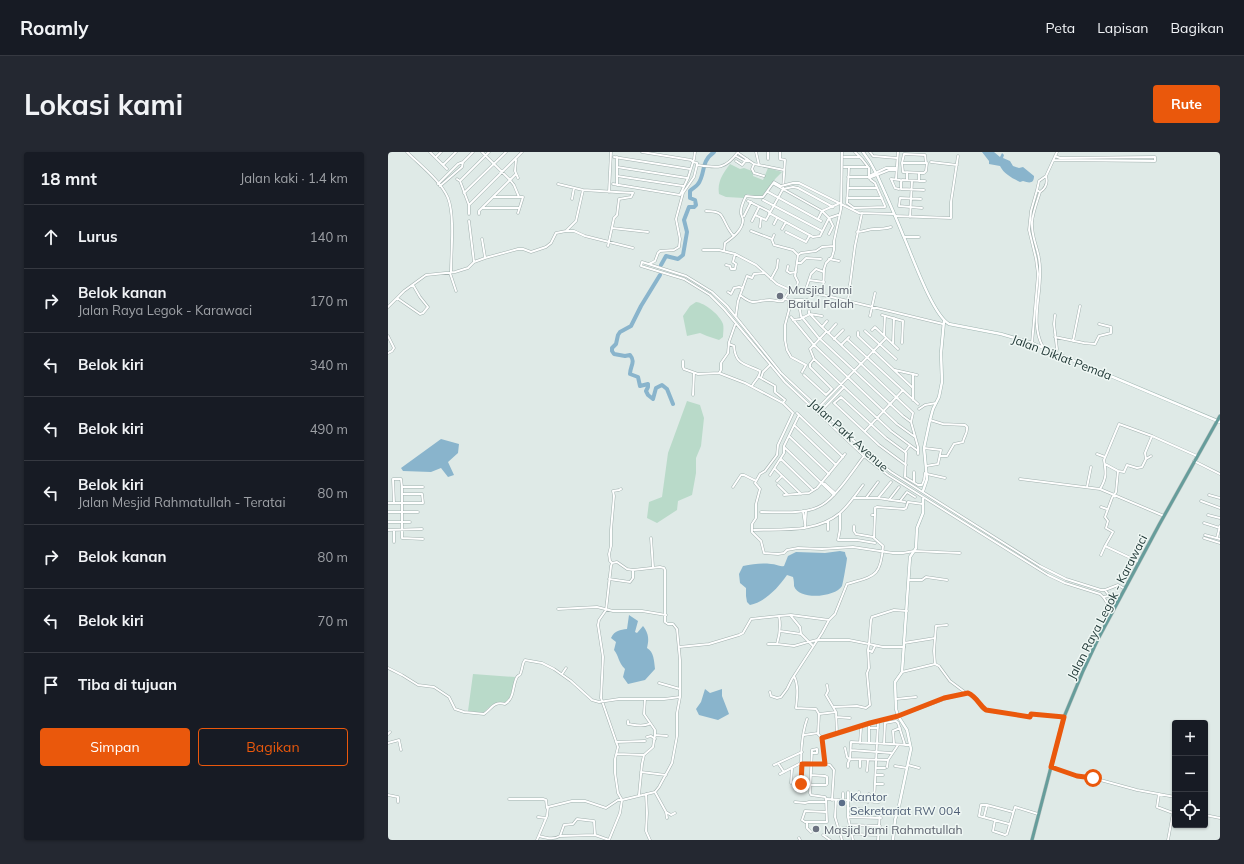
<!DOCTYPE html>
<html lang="id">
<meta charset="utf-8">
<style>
body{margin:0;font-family:Mulish,sans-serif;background:#242831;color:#f1f3f6}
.controls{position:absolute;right:12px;bottom:12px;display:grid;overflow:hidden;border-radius:4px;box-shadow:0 1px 3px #0004}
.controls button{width:36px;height:36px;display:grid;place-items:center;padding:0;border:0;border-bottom:1px solid #363941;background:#171b24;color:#f1f3f6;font:20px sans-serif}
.stop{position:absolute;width:12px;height:12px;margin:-9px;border:3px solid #ea580c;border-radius:50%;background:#fff}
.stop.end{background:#ea580c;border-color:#fff;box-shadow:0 1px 4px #0008}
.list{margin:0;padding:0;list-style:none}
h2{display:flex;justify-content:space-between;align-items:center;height:52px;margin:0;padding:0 16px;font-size:17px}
h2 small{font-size:13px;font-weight:400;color:#9ea1a6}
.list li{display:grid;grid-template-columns:26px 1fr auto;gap:12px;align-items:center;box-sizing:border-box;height:64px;padding:0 16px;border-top:1px solid #363941}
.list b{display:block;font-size:15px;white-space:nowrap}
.list p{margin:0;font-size:13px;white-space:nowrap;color:#9ea1a6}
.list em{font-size:13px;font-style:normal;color:#9ea1a6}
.actions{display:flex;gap:8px;padding:12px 16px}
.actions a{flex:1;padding:9px 0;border:1px solid #ea580c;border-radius:4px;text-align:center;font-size:14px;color:#ea580c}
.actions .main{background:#ea580c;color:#fff}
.icon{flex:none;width:22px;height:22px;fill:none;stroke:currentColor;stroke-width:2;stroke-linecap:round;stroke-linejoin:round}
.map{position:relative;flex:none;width:832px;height:688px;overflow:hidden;border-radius:4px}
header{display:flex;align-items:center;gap:24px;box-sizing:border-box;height:56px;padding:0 20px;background:#171b24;border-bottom:1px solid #363941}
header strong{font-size:19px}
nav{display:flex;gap:22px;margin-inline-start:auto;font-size:14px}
.intro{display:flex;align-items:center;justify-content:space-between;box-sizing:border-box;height:96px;padding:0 24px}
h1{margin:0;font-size:28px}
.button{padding:10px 18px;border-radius:4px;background:#ea580c;color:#fff;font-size:14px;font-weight:700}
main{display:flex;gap:24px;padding:0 24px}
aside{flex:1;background:#171b24;border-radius:4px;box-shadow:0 1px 3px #0004}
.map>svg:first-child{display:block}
.green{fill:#b9dac9}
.water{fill:#89b4cc}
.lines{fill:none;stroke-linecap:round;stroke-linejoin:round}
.river{stroke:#89b4cc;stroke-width:4}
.street-casing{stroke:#a2b1af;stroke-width:3}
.secondary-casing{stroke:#9fb5b1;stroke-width:3.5}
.primary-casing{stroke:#bcc4c3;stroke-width:4}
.street{stroke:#fff;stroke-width:2}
.secondary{stroke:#fff;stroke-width:2.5}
.primary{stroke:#669d9b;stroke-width:3}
.street-bridge-casing{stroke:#a2b1af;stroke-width:3;stroke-linecap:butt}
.street-bridge{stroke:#fff;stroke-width:2}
.route{stroke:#ea580c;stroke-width:5}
.worship-dot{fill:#6b7280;stroke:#eff7f4;stroke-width:1.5}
.service-dot{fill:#5c6f8a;stroke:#eff7f4;stroke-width:1.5}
.labels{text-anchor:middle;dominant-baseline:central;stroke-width:3;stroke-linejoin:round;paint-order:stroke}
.worship-label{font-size:12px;fill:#5b616d;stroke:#eff7f4;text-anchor:start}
.street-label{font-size:12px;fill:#213937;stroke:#eff7f4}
.service-label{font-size:12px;fill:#4e5e75;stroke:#eff7f4;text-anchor:start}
</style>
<header>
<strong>Roamly</strong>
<nav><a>Peta</a><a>Lapisan</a><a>Bagikan</a></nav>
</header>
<div class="intro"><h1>Lokasi kami</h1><a class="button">Rute</a></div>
<main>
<aside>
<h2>18 mnt<small>Jalan kaki · 1.4 km</small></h2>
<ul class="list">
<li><svg class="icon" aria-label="ahead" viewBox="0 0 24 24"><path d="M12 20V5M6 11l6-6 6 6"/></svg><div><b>Lurus</b></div><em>140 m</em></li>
<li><svg class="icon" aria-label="right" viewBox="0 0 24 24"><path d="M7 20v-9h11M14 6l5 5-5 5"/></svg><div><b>Belok kanan</b><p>Jalan Raya Legok - Karawaci</p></div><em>170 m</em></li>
<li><svg class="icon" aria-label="left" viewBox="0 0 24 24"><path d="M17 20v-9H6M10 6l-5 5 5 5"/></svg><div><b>Belok kiri</b></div><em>340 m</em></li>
<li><svg class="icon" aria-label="left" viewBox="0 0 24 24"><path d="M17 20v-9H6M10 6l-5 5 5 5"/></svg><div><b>Belok kiri</b></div><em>490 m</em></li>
<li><svg class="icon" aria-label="left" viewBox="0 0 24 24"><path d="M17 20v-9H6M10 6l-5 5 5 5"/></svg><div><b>Belok kiri</b><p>Jalan Mesjid Rahmatullah - Teratai</p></div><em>80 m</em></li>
<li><svg class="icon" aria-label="right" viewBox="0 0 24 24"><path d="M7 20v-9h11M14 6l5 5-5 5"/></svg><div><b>Belok kanan</b></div><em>80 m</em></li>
<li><svg class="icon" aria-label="left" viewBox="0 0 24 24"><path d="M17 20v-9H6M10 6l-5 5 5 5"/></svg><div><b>Belok kiri</b></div><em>70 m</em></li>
<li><svg class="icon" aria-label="arrive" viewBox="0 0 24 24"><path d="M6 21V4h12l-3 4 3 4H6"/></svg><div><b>Tiba di tujuan</b></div></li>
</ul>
<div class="actions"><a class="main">Simpan</a><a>Bagikan</a></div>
</aside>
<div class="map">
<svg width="832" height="688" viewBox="0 0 832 688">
<rect width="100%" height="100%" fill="#dfeae7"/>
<!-- green -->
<path class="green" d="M342 12 352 17 356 16 364 19 365 22V24L375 28 380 16 394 20 388 26 374 44 369 45 359 42 356 46 338 45 331 42C329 30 335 21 342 12Z
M308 150C317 151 332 163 335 172 336 176 335 181 335 185L331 188 319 184 312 181 299 184 295 164 302 154Z
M299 249 312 253 316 266 313 294 308 306V321L304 343 290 349 289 358 269 371 259 366 261 350 274 345 280 301Z
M85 522 127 525 126 536 119 550 108 551 100 556 95 561 80 559Z"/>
<!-- water -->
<path class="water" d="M594 0H606L612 5 614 1 616 3 615 6 622 9 625 14 631 16 635 15 646 24C646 32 641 31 635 29L632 30C624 26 616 22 612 14L601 12V9Z
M53 287 71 292 70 301 60 310 66 323 60 325 53 316 43 320 15 319 13 316Z
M452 399 457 400C457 401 458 405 459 406 459 408 455 432 454 434 448 445 411 449 406 434 406 432 406 428 405 425L399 423C390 436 377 450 362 453L359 450 358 444V436L352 431 351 422 355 414C365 412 373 411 383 412 388 412 391 415 396 414L400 404 408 400 437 401Z
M241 463 250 469 247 480 249 481 255 474C261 482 261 487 259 496 266 500 266 509 267 517L257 528 240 532 235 525 237 517C230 510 231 504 226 498L228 490 223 486C227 478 232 478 239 477Z
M317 537 322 541 334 537V544L341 562 330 568 311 563 308 557 313 550Z"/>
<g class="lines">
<!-- river -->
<path class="river" d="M273 113 278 104 290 107 295 103 299 80 296 68 301 55H306L308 53 307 48 302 46V39C305 36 308 35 310 32 318 21 312 10 326 0
M272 123 253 154 243 174 232 180 230 183 228 192 224 196V199L226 202 237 204 242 203C248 210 242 214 242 222L250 225 252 234 260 232V235L258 239 260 243 265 247 268 236 274 233 279 237 285 252"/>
<defs>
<path id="street" d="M19 0C32 13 53 29 60 46 67 64 63 100 63 120
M42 0 59 17
M94 0 122 28 126 33 131 45
M254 0 303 8 305 10 309 11V13
M368 0 371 13
M380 0V7
M482 0 485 4 509 6
M350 1 366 12 396 18
M348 4 357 9H361
M48 5 53 0
M226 5 302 17
M456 5H471
M128 8 127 19 130 26
M666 8 767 9V5L672 6 667 4
M348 9 354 13 359 7
M543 10 569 13
M514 11H539L538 19 536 21 515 20Z
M514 11 516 2 537 3 538 11
M366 12 364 17 366 21 376 24
M55 13 68 0
M229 15 299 26
M456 15H480
M461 15 459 51 466 56 497 55V54L487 31 483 28 481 25V16L474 7 467 0
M531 21V29
M229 24 295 34
M481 24 498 16H508
M658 24C660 31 658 36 652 40L649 38 651 29 658 24 669 0
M460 25H481
M481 26 501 18H508
M69 27 72 29 81 53V62
M508 27 510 0
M519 28V20
M72 29 101 0
M50 32 70 12 75 10 85 0
M170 32 195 38 245 41
M225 32 292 43 300 26 306 7 307 0
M386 32 434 59 441 66 445 74 441 82
M229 33V5
M397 33 405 31H411L471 61 506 62
M52 34 74 15 75 10
M460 36H489
M395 37 405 35 410 36 445 55
M511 37 507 36 503 27 512 28
M536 38 513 37V30L514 28 537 29
M221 40 223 0
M380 40 433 69
M652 40C649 50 645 60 644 70 643 83 649 94 651 106 657 136 640 168 655 195
M76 41 118 0
M106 45H135L130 61
M459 46H494
M184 47 186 36
M533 47 512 46 511 54 534 56
M375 48 434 79
M360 49 382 60
M81 53 134 0
M95 56H131
M318 59C322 59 328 59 332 62 336 65 339 78 346 84
M381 61 425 85 432 84 441 66 450 63
M91 62V59L128 22
M367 63 378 68 395 37 397 8 392 7V0
M356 64 363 50
M507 64 563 66V50L570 4
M522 65 524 29
M430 67 434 59 450 52
M81 69 86 110
M364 69 371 55
M386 72 389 66
M372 75 373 66
M224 76 260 80
M394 77 398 70
M179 79H186L197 84 245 96
M363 79 384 87
M398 80 418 90 422 83
M469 80C476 80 481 77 486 77 493 77 497 77 503 75
M386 83 384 88 386 93 405 98 410 103
M516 85H531
M94 87 97 105
M220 94 226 66 229 63 231 47 243 45 245 41
M315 98H331L347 102 368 113 389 132 402 138 435 143 555 172
M336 99 337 91C344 86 355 78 355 68 355 65 352 63 353 59 353 54 356 48 358 44L367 45H375L386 30 393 34
M441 107 451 109
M409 111H413L418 106 433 107
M261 112 267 109 270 101 272 99 286 98 291 95 292 87 288 67 295 41 306 25 309 13C329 16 337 18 350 0
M338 113 342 114 343 117H347L348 112 345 110 347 102
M400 114 399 119 402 121 408 120
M62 121 68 139
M383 127 389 116 390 108
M421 128 423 122 428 117 436 120
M408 138 410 130 407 124 410 103 413 101 428 99 434 95 446 94
M340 140 343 142 346 136 351 135 355 136
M417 140 421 128 436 130
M352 143C367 155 367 148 382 148 387 148 391 150 395 149L402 138
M435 143 436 117 438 111 444 105 446 98V89L453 57 454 0
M9 146 32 162 35 161 40 155 32 145 25 133
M397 147 401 148V158L397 173V188L399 198 403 205 418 213 414 220
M401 148H420
M460 148 467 94 474 61
M411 152 413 164 430 185 515 264 523 270
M0 155 16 139 38 123 67 120 80 116 86 110 97 106 130 97H135L143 100 158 95 163 91 168 81 178 79 188 69 195 38
M421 159V161L434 175 525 261 523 270
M348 163 350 149 359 124 364 126 366 122 376 121
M494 163 515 169 514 191
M667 163 666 172 669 197 668 200
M482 164 487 141
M403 165 426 193 509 272 527 285
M405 168 412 167 422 162 434 164
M434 175 439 169
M484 178 487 175 510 197
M477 179 508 207
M438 180 422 197 426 207 503 279 530 299
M470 180V184L525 236
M440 181 448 172
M496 183 497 164
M0 184 6 196 4 199 0 201
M667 185 696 191 707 192 711 184 723 181V175L711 172
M446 187 455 178
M459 187 530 252
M685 189 692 154
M505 191 506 166
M644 191 650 122 648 107 641 78 643 59 649 38
M341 192 346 194C347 213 358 212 372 219 372 226 366 229 364 234
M453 193 461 185
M295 209V215L296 217 310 222 331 221 357 231 395 251 405 261 390 293 389 303 377 319 372 322 367 331 372 337 368 352V366L364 372V380L373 389 376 401 390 402 396 401 399 398 410 396 434 397 465 395 505 401H515L526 399 572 401
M507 218 529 223
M331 221 333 218V211L340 201 341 190 347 173
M416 223 438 243 444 237 422 215V212L426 207
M371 225 387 234V240L397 248 395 251
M373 226 375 220 382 213
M305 243 306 221
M525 248V222
M430 256 498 186
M531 257 537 253 548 251
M433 259 456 235
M409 261 455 305
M542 268 555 272 577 273 579 275C580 281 576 284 575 290L566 292 559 304H552
M523 270 530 295V302
M406 273 448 313
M477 279 515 238
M401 284 441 322
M396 295 446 343
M536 296 553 298 550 312 538 314
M517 300 498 286 453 245 446 251 491 293 518 313
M517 300 518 301 517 324
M517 300 522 293
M709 302 717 305
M763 304 758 307 757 301 764 284
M393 307 425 338
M806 309 832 322
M717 312 730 319 736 320 739 313 749 316 754 315 758 307
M387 317 413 342
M730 319 728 340 724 346 717 365 720 369 718 376 725 380 717 394 751 410
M539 322 557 326
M382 323 396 301V294L411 263
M517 325 530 333H534L536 328 537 321
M632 327 712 337 776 364
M389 329 394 324
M526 330V320
M434 331 437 332 447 341
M390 333 399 342
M14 335H35
M345 335 353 323H356L368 329
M699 335 703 315
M712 337C719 326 718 320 716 308L731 272 764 284 809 304
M396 343 421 341 429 336 457 302
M821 343 832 346
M465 346H490L517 350
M478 346 490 330
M490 346 503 330
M501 348 511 335
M512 349 519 340 527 345
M813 349 832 356
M0 351H35L34 342H14
M6 351 5 327H13L14 335V386L35 387
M713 355 719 357
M415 359 417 372
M0 360H30
M373 360C393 360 417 363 434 353 448 345 466 317 476 304
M452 361V377L450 388H469L487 391
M484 363H487V356L489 355 516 357 518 356 520 350 535 352
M820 363 832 366
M440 369V378
M0 370H22
M816 371 832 376
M466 374V379L468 382 485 385
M417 376 418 359
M0 378 34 377
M6 378V390
M366 378C395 377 428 381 452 361 461 353 468 342 475 333
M817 383 832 387
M263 386 265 415
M816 386 832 391
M829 386 832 374
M713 403 717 394
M224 411 222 409 221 402 223 394V378L226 344 225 339 231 338 233 337
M221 427 242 430 245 426V418
M521 428H534L538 425 559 428
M716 445 720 444V442L717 438
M170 457 209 455 225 459H254L278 463
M725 459C719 454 718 446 712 442L677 431 660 423 500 323 476 304 397 230 336 157 322 143 296 127 253 114 254 110 298 124 324 140 339 154 393 221 479 301 503 320 652 414 678 427 713 438H717L730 433 737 437
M391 464 403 463 441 468
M403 464 412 475 413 482
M392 479 413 482 425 494
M547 486 548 474 559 473
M429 488H461L481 492 480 498 484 500 487 494
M421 490 429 488
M389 492 406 494 420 490
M291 495 321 492 351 483 355 481 363 467 391 464C393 474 392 482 389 492H380
M516 495H495L481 492 483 468 484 465 506 458 519 459
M547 512 551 514 562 529 578 541H581L589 547 594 556 597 558 642 565 643 562 676 565
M0 516 14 523 30 533 46 535 61 545 67 557 76 560 96 562C104 556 106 549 117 552 127 546 124 534 129 525 132 521 132 525 133 520 135 515 134 511 137 508L154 511 166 517 183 529 204 548 211 550 231 547H276L292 545
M514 520 547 512 546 499 547 486 516 491
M174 522 178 516
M406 524C411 534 409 546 408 556L428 557 431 562 430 582 434 586
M271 531 292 537
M382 540 383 544 389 546 393 545 399 537 404 527 434 481 441 468 447 462 459 432C485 424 493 426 495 394L486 386 487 363
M257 547 256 562 267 578V583
M508 547 528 545
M445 555 469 554 478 556 482 553 479 521 481 516 480 498
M448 560 449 581
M431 562 448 560 438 543 440 539 439 533
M448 565 462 566
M240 569V572C248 573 254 575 261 572
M481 576H490
M0 582 2 580
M416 583 430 581
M259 585 263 584 267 587
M434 586 481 571 510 564 556 547 578 541
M434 586 437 612 442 613 446 618 444 648
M228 590 257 589
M0 591 11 588 13 598
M472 591 473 576
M481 591V574
M496 592 497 571 508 569 510 571 517 593
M506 592 505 579 512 576
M457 596 459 605 461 607
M463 598 503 601
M424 601H429V597L424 598 422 641 423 643 437 645 438 647 439 670H417L414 668 417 659 438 660
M229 602 256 603 265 595 267 583 279 584
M461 607H462L463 590 522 593
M390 611 396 620
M386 613 414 600
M520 613 531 616
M507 614 519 616
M460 615V611L462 607 500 608 510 593
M472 615V608
M499 615 500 608
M663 615 689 624 705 626 749 638 787 645
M488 616H497
M479 619 480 608
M253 620 278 623
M392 622 413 611 437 612
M488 623H495
M403 631 404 617
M413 632C413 611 412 587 419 567
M487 632H495
M422 633H438L439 632V625L437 624 423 623
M267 640 278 660 279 666
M460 640V665L465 688
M258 642 259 661 258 679 262 688
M771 642 769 655 785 661 780 688
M0 643 10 645V650
M251 643 254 612 256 603
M121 647H155L158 648 159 656
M439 647 491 650
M448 648 447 665 454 688
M455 648V641
M470 648 471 640
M407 650 417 651 421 650H438
M480 650 481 642
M486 650 490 571
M460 656 492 659 490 688
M278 660 283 663 287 661
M817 663 832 666
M150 665 158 666
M460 665 493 666
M596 665 599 653
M607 668 605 679 617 683 619 682 627 655 650 662
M419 670V676L423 680
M621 672 591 664 593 653H599L625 660
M462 673 492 674
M450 677 463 675
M464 682 491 683
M435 683 442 688
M151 684C159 686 165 688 172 684L207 683 221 688
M172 684 176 673 185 672 189 667 206 669 207 683
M411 686 412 688
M149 688 159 664 160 655 184 649H197L218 656 230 648H234L267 640 271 635 284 611 289 584V561L292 545V508L289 477 285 472H280L277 470V418L276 416 272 415 245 418 239 417 229 410 224 411
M221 688 232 661 234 648 230 641 227 621V607L230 595 213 546 215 505 210 473 211 468 218 458 223 414 224 411"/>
<path id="secondary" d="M475 0 482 10 489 23C498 43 507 63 515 83 524 103 544 162 561 172L613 182 644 191 832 270
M535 339 539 327 536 296 542 268 545 257 551 245 554 230 553 201 556 169
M505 688 507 668 511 654 523 597 519 578 510 564 508 557 507 530 514 520 522 405 528 396 529 376 535 361V347"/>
<path id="primary" d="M644 688 676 565 695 519 710 487 771 373 832 264"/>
</defs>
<!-- street casing -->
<use href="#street" class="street-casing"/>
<!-- secondary casing -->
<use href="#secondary" class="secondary-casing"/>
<!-- primary casing -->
<use href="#primary" class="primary-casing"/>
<!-- street -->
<use href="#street" class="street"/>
<!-- secondary -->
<use href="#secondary" class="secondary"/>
<!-- primary -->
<use href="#primary" class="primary"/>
<defs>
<path id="street-bridge" d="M393 34 397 33"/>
</defs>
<!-- street-bridge casing -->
<use href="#street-bridge" class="street-bridge-casing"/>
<!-- street-bridge -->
<use href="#street-bridge" class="street-bridge"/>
</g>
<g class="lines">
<!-- route -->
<path class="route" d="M413 632 414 612H437L434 586 482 571 510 564 556 546 580 541C589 545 591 553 598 558L642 565 643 562 676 565 663 615 689 624 705 626"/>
</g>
<!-- markers -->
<g class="worship-dot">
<circle cx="392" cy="144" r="4"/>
<circle cx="428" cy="677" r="4"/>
</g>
<circle class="service-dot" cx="454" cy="651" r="4"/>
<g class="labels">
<!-- worship labels -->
<g class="worship-label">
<text x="400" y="137">Masjid Jami<tspan x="400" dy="14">Baitul Falah</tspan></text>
<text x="436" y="677">Masjid Jami Rahmatullah</text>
</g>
<!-- street labels -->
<g class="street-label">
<text transform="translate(674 205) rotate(21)">Jalan Diklat Pemda</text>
<text transform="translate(461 283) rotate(42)">Jalan Park Avenue</text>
<text transform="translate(719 455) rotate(-63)">Jalan Raya Legok - Karawaci</text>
</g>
<!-- service labels -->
<g class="service-label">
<text x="462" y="644">Kantor<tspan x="462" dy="14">Sekretariat RW 004</tspan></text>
</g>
</g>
</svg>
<div class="controls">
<button>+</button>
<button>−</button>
<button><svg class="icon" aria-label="locate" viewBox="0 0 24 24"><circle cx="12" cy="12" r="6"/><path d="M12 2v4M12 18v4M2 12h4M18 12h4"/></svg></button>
</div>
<div class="stop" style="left:705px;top:626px"></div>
<div class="stop end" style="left:413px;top:632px"></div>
</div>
</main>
